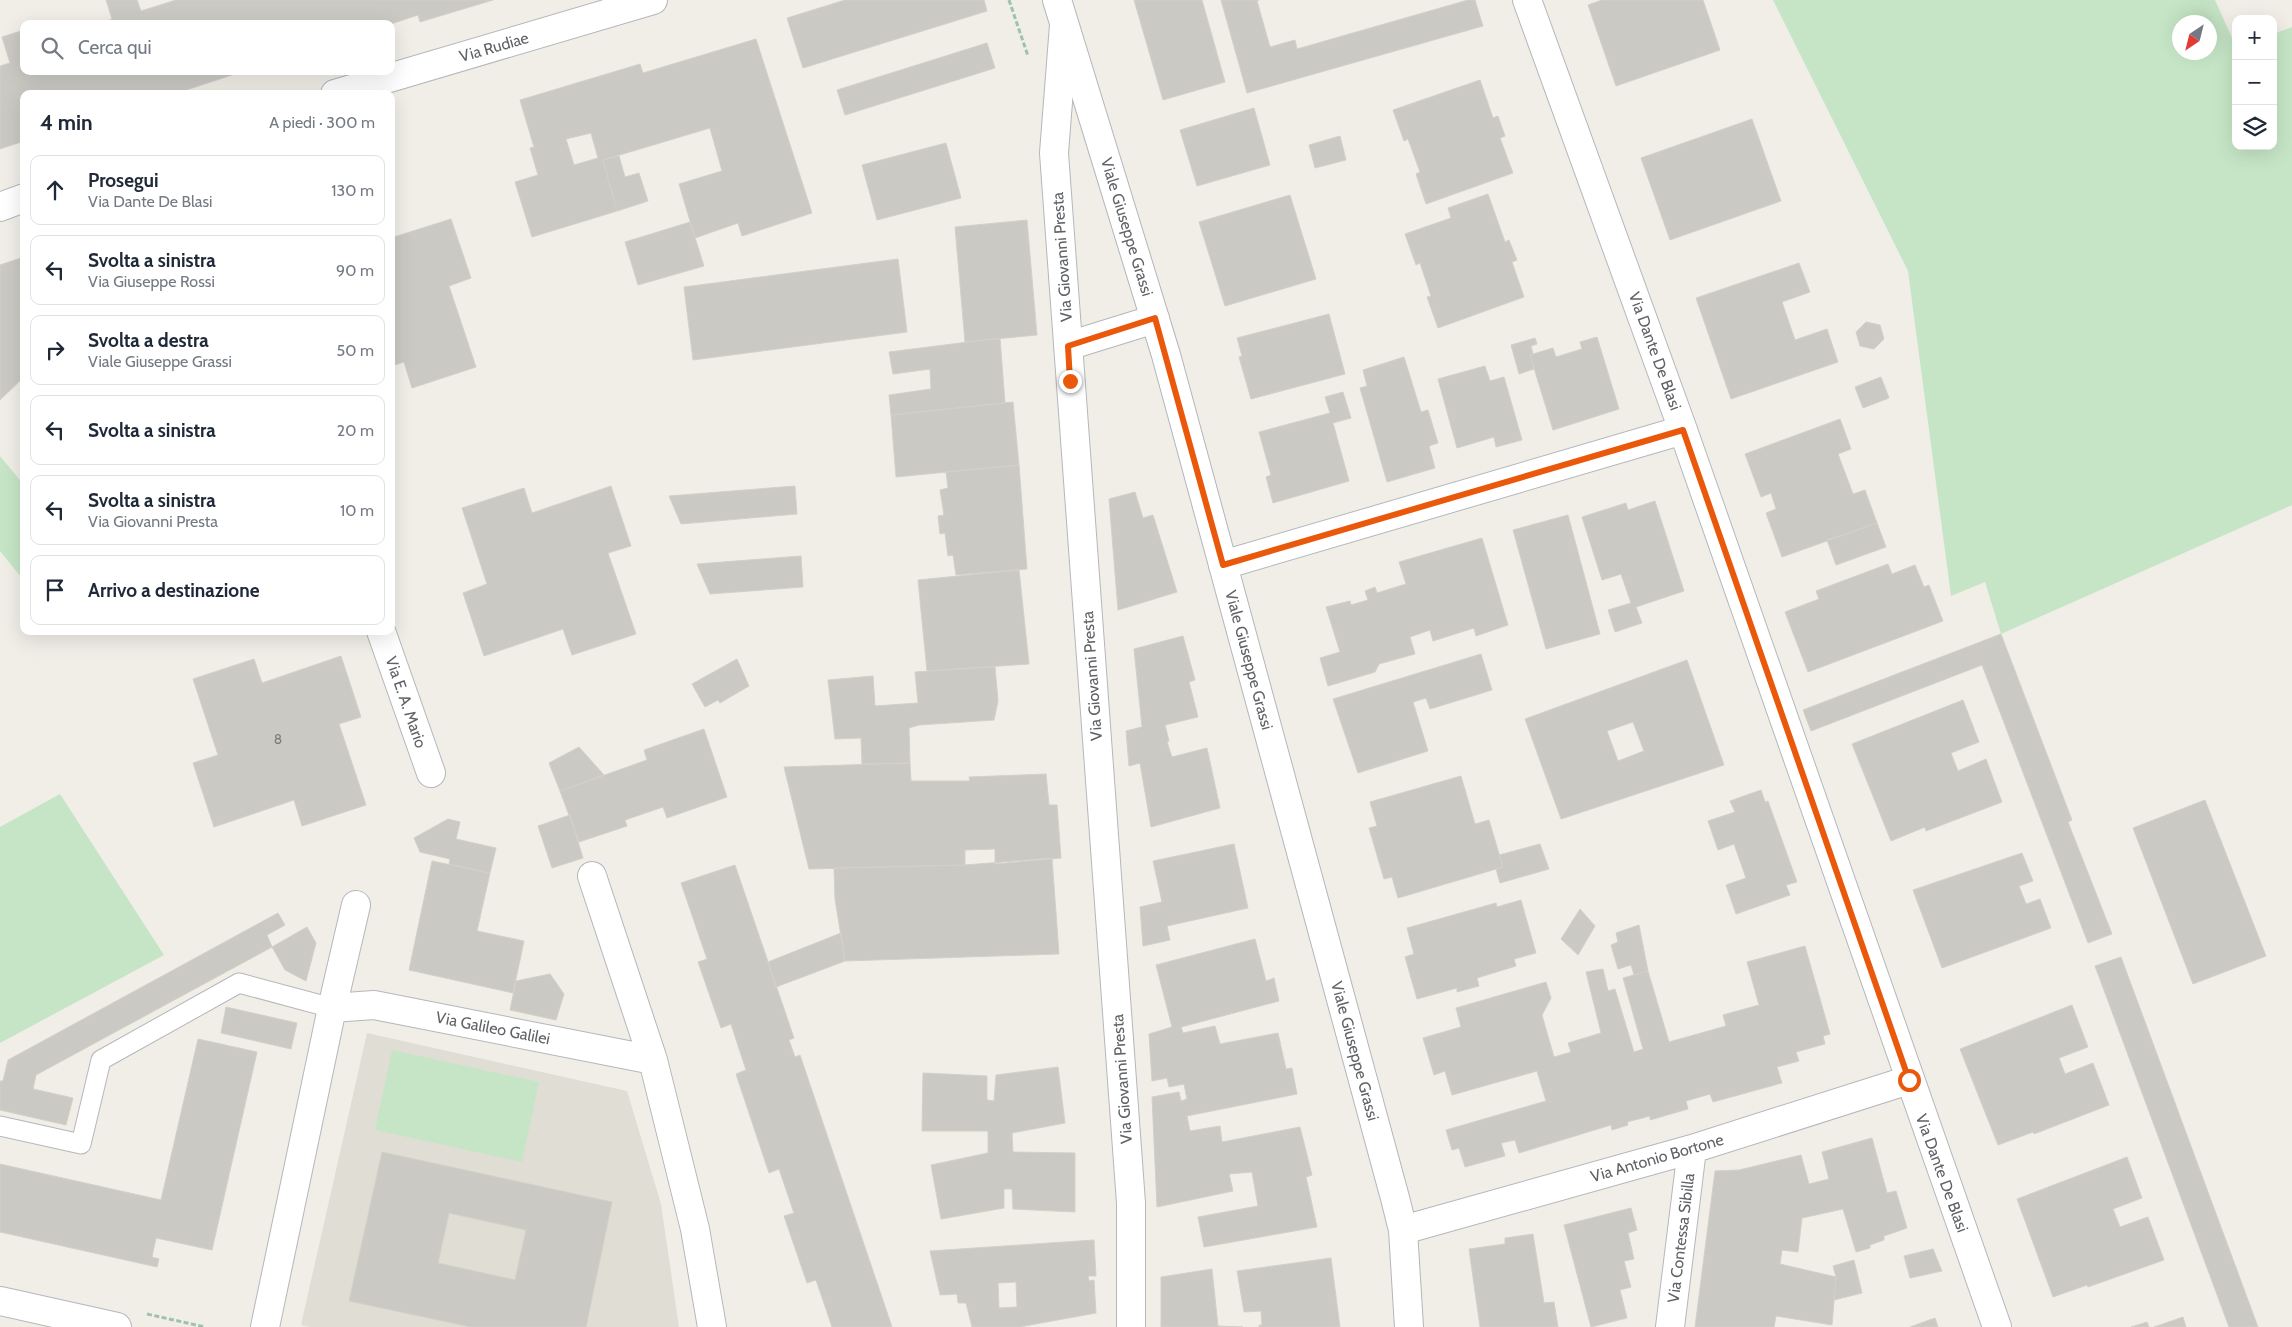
<!DOCTYPE html>
<html lang="it">
<meta charset="utf-8">
<style>
body{margin:0;font-family:Cabin,sans-serif;background:#f6f6f7;color:#1f2937}
.controls{position:absolute;right:15px;top:15px;display:grid;overflow:hidden;border-radius:10px;box-shadow:0 5px 20px #0002}
.controls button{width:45px;height:45px;display:grid;place-items:center;padding:0;border:0;border-bottom:1px solid #e0e1e3;background:#fff;color:#1f2937;font:25px sans-serif}
.compass{position:absolute;left:2172px;top:15px;width:45px;height:45px;border-radius:50%;background:#fff;box-shadow:0 5px 20px #0002;rotate:215deg}
.stop{position:absolute;width:15px;height:15px;margin:-11px;border:4px solid #ea580c;border-radius:50%;background:#fff}
.stop.end{background:#ea580c;border-color:#fff;box-shadow:0 1px 5px #0008}
.list{margin:0;padding:0;list-style:none}
h2{display:flex;justify-content:space-between;align-items:center;height:65px;margin:0;padding:0 20px;font-size:21px}
h2 small{font-size:16px;font-weight:400;color:#747a83}
.list li{display:grid;grid-template-columns:32px 1fr auto;gap:15px;align-items:center;box-sizing:border-box;height:70px;margin:0 10px 10px;padding:0 10px;border:1px solid #e0e1e3;border-radius:10px}
.list b{display:block;font-size:19px;white-space:nowrap}
.list p{margin:0;font-size:16px;white-space:nowrap;color:#747a83}
.list em{font-size:16px;font-style:normal;color:#747a83}
.icon{flex:none;width:28px;height:28px;fill:none;stroke:currentColor;stroke-width:2;stroke-linecap:round;stroke-linejoin:round}
.map{position:relative;flex:none;width:2292px;height:1327px;overflow:hidden}
.search{position:absolute;background:#fff;box-shadow:0 5px 20px #0002;left:20px;top:20px;width:375px;height:55px;display:flex;align-items:center;gap:12px;box-sizing:border-box;padding:0 18px;border-radius:10px;color:#747a83;font-size:19px}
.panel{position:absolute;background:#fff;box-shadow:0 5px 20px #0002;left:20px;top:90px;width:375px;height:545px;border-radius:10px}
.map>svg:first-child{display:block}
.education{fill:#e0ddd5}
.green{fill:#c6e5c6;fill-rule:evenodd}
.building{fill:#cbc9c4;stroke:#d4d0c6;fill-rule:evenodd}
.lines{fill:none;stroke-linecap:round;stroke-linejoin:round}
.lane-casing{stroke:#b4b7bb;stroke-width:21}
.street-casing{stroke:#b4b7bb;stroke-width:30}
.secondary-casing{stroke:#b3b6bb;stroke-width:30}
.path{stroke:#9ec3a8;stroke-width:3;stroke-dasharray:5 2.5;stroke-linecap:butt}
.lane{stroke:#fff;stroke-width:19}
.street{stroke:#fff;stroke-width:28}
.secondary{stroke:#fff;stroke-width:28}
.route{stroke:#ea580c;stroke-width:6}
.labels{text-anchor:middle;dominant-baseline:central;stroke-width:5;stroke-linejoin:round;paint-order:stroke}
.number-label{font-size:14px;fill:#7a7c7e}
.street-label{font-size:16px;fill:#5f6266;stroke:#fff}
</style>
<div class="map">
<svg width="2292" height="1327" viewBox="0 0 2292 1327">
<rect width="100%" height="100%" fill="#f0eee7"/>
<!-- education -->
<path class="education" d="M367 1033 627 1091 661 1204 679 1327H310L301 1325Z"/>
<!-- green -->
<path class="green" d="M1773 0H2215L2236 47V146H2273V34L2292 27V505L2001 634 1985 582 1951 596 1908 271ZM2210 22V52H2180V22Z
M0 456 24 485V575L21 577 0 551Z
M60 794 164 955 0 1043V827Z
M392 1050 539 1082 522 1162 375 1130Z"/>
<!-- building -->
<path class="building" d="M106 0H137L141 11 176 0H493L420 22 418 15 391 24H98L112 19Z
M845 0H984L987 11 803 68 787 18Z
M1134 0H1202L1225 82 1163 100Z
M1221 0H1259L1257 1 1270 47 1295 40 1297 49 1468 0H1475L1483 26 1247 93Z
M1602 0H1703L1720 50 1616 86 1588 5Z
M24 30V71H244L174 94H24V141L0 149V66L10 63 2 37Z
M756 39 812 213 742 236 738 223 695 238 679 184 722 171 710 128 603 160 617 211 532 237 515 182 538 175 530 148 534 147 520 100 640 64 643 73ZM591 133 598 158 574 165 566 139Z
M987 43 995 68 845 115 837 90Z
M1480 80 1493 118 1498 116 1505 136 1500 138 1513 173 1426 204 1416 174 1420 172 1408 139 1404 141 1393 110Z
M1254 108 1270 165 1197 186 1180 130Z
M1752 119 1781 201 1670 240 1641 158Z
M1340 136 1346 160 1315 168 1309 145Z
M946 143 961 198 877 220 862 165Z
M619 156 625 177 639 173 648 201 617 211 603 160Z
M1488 194 1505 242 1509 240 1517 260 1512 262 1524 297 1438 328 1427 297 1431 296 1420 263 1416 265 1405 234 1451 218 1448 208Z
M1290 195 1316 279 1225 306 1199 222Z
M451 219 471 278 449 286 476 367 412 388 404 362 391 366V238Z
M1027 220 1037 335 965 342 955 227Z
M690 222 704 266 638 285 625 242Z
M24 257V377L0 400V265Z
M898 259 907 332 693 360 684 287Z
M1799 263 1810 292 1782 302 1795 340 1827 329 1838 362 1731 399 1696 298Z
M1329 314 1345 374 1251 399 1239 357 1242 356 1237 338Z
M1866 322 1880 325 1884 339 1874 349 1860 346 1856 332Z
M1597 337 1619 409 1553 430 1530 355 1553 348 1556 357 1582 349 1580 342Z
M1000 338 1005 403 891 415 889 395 931 389 930 369 893 374 889 352Z
M1535 338 1537 344 1531 346 1533 354 1530 355 1534 369 1519 374 1511 345Z
M1404 357 1421 412 1428 410 1438 443 1429 446 1435 468 1387 482 1360 388 1367 386 1363 370Z
M1485 366 1490 381 1504 377 1522 440 1496 447 1494 437 1457 448 1438 379Z
M1881 377 1889 398 1863 408 1855 387Z
M1343 392 1351 418 1333 423 1349 481 1273 503 1266 477 1271 475 1259 432 1330 413 1325 397Z
M1013 402 1019 465 896 477 891 415Z
M1840 419 1851 449 1838 454 1853 494 1865 490 1877 523 1782 557 1766 513 1776 509 1771 493 1761 497 1745 454Z
M1019 465 1027 569 956 575 953 555 948 556 945 533 940 534 938 516 944 515 940 490 948 488 946 472Z
M611 486 631 546 608 553 636 634 572 655 563 629 484 656 463 593 487 584 462 508 524 488 532 513Z
M795 486 797 514 681 524 669 496Z
M1135 492 1143 518 1153 515 1177 592 1118 610 1109 499Z
M1655 501 1684 591 1636 607 1642 623 1615 632 1608 610 1631 603 1621 574 1602 580 1582 517 1626 503 1628 510Z
M1568 515 1600 634 1546 649 1513 530Z
M1877 523 1886 547 1836 565 1827 540Z
M1482 538 1508 625 1476 636 1474 628 1433 641 1430 630 1410 637 1415 654 1379 664 1375 672 1328 686 1320 658 1340 652 1326 607 1350 601 1351 605 1368 600 1365 591 1375 587 1377 593 1406 584 1399 562Z
M801 556 803 587 710 594 697 564Z
M1888 564 1892 574 1915 565 1924 587 1929 585 1943 621 1808 672 1785 612 1819 599 1816 591Z
M1019 570 1029 664 927 671 918 580Z
M2001 634 2072 820 2068 822 2112 934 2088 943 1982 665 1811 731 1803 710Z
M1183 636 1195 680 1189 682 1198 717 1165 725 1169 741 1167 742 1172 757 1207 748 1220 808 1151 827 1140 763 1129 766 1126 731 1142 727 1134 649Z
M1481 654 1492 690 1430 709 1426 698 1413 702 1428 751 1358 773 1333 699Z
M341 656 361 717 339 724 366 805 302 826 294 800 214 827 193 763 218 755 193 679 254 659 262 683Z
M737 659 749 686 720 703 718 700 705 707 692 684Z
M1687 660 1724 765 1561 819 1525 719ZM1633 722 1644 751 1618 761 1607 731Z
M995 667 998 701 994 720 919 725 909 728 910 763 862 764 861 738 835 739 828 680 873 676 875 706 918 703 915 672Z
M1963 700 1979 742 1951 753 1958 771 1986 759 2002 802 1926 831 1925 827 1891 841 1852 744Z
M704 729 727 797 667 818 663 807 625 820 627 826 579 842 560 791 647 760 644 750Z
M579 747 604 775 560 791 549 763Z
M910 763 911 781H970L969 777 1046 774 1049 805H1057L1061 858 995 864V849L965 850V865L809 869 784 767Z
M1461 776 1475 824 1489 820 1503 867 1398 898 1392 877 1384 879 1369 828 1377 826 1370 802Z
M1761 790 1765 802 1768 801 1797 882 1786 885 1790 895 1736 914 1726 885 1746 878 1734 844 1718 850 1708 821 1735 812 1730 801Z
M2205 800 2266 956 2193 984 2133 828Z
M570 815 583 858 552 868 538 826Z
M448 819 460 822 456 839 496 848 490 873 449 864 450 859 420 852 414 838Z
M1234 844 1248 908 1167 926 1170 940 1143 946 1140 907 1162 902 1153 861Z
M1540 844 1549 869 1500 883 1496 869 1503 867 1499 855Z
M2022 853 2033 881 2019 886 2026 904 2040 899 2051 928 1942 968 1913 890Z
M1052 858 1059 954 845 961 835 899 834 868 965 865Z
M432 861 490 873 477 931 524 941 513 993 409 970Z
M735 865 794 1038 789 1040 795 1057 800 1055 892 1327H832L816 1280 807 1283 784 1216 794 1213 779 1169 769 1173 736 1074 746 1070 731 1024 721 1028 698 962 707 959 681 883Z
M1521 900 1536 953 1514 959 1516 966 1477 978 1479 986 1457 992V988L1417 999 1405 957 1414 954 1407 928 1496 903 1497 907Z
M1580 909 1595 926 1578 955 1561 939Z
M278 913 285 925 267 935 272 947 36 1075 33 1089 73 1098 66 1125 0 1110V1081H3L8 1060Z
M1639 925 1648 971 1634 975 1631 965 1618 969 1611 945 1618 942 1616 933Z
M307 927 316 943 306 981 285 970 272 947Z
M841 933 845 961 776 987 768 962Z
M1255 939 1266 981 1274 978 1279 1001 1181 1027 1183 1033 1215 1026 1220 1044 1278 1033 1286 1069 1292 1068 1297 1094 1187 1116 1190 1131 1220 1126 1222 1142 1300 1127 1312 1175 1306 1177 1317 1227 1204 1247 1198 1217 1258 1206 1252 1172 1229 1174 1233 1191 1157 1207 1152 1097 1179 1092 1181 1101 1187 1099 1184 1084 1169 1087 1167 1078 1152 1081 1149 1034 1172 1027 1156 965Z
M1805 946 1830 1034 1823 1036 1825 1044 1796 1052 1799 1061 1777 1067 1782 1083 1713 1102 1710 1094 1686 1101 1688 1109 1650 1120V1116L1627 1122 1628 1125 1612 1130 1611 1125 1519 1153 1515 1140 1501 1143 1505 1156 1465 1167 1459 1148 1452 1150 1446 1130 1546 1101 1537 1071 1452 1095 1445 1071 1434 1075 1423 1038 1461 1027 1456 1008 1546 982 1551 998 1542 1015 1554 1057 1571 1052 1568 1043 1601 1033 1586 972 1603 969 1608 991 1615 989 1634 1052 1643 1049 1623 978 1648 971 1669 1042 1726 1026 1723 1015 1759 1005 1747 962Z
M2121 957 2258 1327H2229L2095 966Z
M550 974 564 994 556 1020 510 1010 516 981Z
M2072 1005 2088 1047 2059 1058 2065 1074 2093 1063 2109 1105 2034 1134 2033 1132 1998 1145 1960 1049Z
M226 1007 297 1023 291 1049 221 1033Z
M198 1039 257 1052 212 1250 156 1238 152 1257 159 1259 157 1267 0 1232V1164L161 1200Z
M1058 1067 1065 1123 1012 1133 1013 1152 1075 1153V1212L1013 1209 1012 1189H1004V1208L941 1219 931 1165 988 1153V1131H922L923 1073 987 1076V1100L994 1101 996 1075Z
M1872 1138 1887 1193 1896 1191 1907 1228 1884 1236V1240L1870 1245V1248L1856 1252 1843 1209 1802 1218 1798 1252 1782 1250 1780 1264 1836 1277 1832 1325 1776 1316 1774 1327H1695L1715 1171 1739 1170 1801 1155 1809 1184 1829 1179 1822 1152Z
M382 1152 612 1202 586 1327H471L349 1301ZM449 1213 526 1230 515 1280 438 1263Z
M2127 1157 2142 1198 2113 1209 2120 1227 2148 1217 2164 1260 2088 1287 2087 1285 2053 1297 2017 1199Z
M1631 1208 1637 1230 1628 1233 1634 1259 1624 1261 1631 1287 1620 1290 1627 1318 1591 1327 1564 1225Z
M1533 1234 1544 1303 1554 1302 1558 1327H1480L1469 1249 1505 1244V1238Z
M1094 1240 1096 1276H1088L1089 1281 1094 1280 1096 1313 1019 1327H972L966 1303H958L957 1294 940 1295 930 1251ZM1016 1282 1017 1307 999 1308 998 1283Z
M1933 1249 1942 1271 1910 1278 1904 1256Z
M1331 1258 1340 1327H1259V1325H1262L1261 1311 1244 1312 1237 1271Z
M1854 1260 1862 1293 1834 1300 1836 1277 1833 1266Z
M1212 1269 1218 1326 1243 1327H1161V1277Z
M2183 1317 2186 1327H2154Z
M1935 1318 1938 1327H1910L1921 1323Z
M2147 1322 2149 1327H2131Z"/>
<g class="lines">
<defs>
<path id="lane" d="M0 1126 81 1144 101 1060 239 983 332 1008"/>
<path id="street" d="M1527 0 1683 430 1997 1327
M1064 25 1054 153 1131 1203V1327
M335 94 653 0
M0 207 24 198
M1068 346 1155 319
M1223 565 1683 430
M381 631 431 773
M592 876 653 1060
M332 1008 356 905
M1403 1230 1692 1149 1909 1080
M0 1301 117 1327
M265 1327 332 1008 374 1005 653 1060 695 1229 712 1327
M1670 1327 1692 1149"/>
<path id="secondary" d="M1057 0 1166 355 1395 1198 1403 1230 1409 1327"/>
</defs>
<!-- lane casing -->
<use href="#lane" class="lane-casing"/>
<!-- street casing -->
<use href="#street" class="street-casing"/>
<!-- secondary casing -->
<use href="#secondary" class="secondary-casing"/>
<!-- path -->
<path class="path" d="M1009 0 1028 56
M147 1314 205 1327"/>
<!-- lane -->
<use href="#lane" class="lane"/>
<!-- street -->
<use href="#street" class="street"/>
<!-- secondary -->
<use href="#secondary" class="secondary"/>
</g>
<g class="lines">
<!-- route -->
<path class="route" d="M1070 381 1068 346 1155 318 1223 565 1683 430 1909 1080"/>
</g>
<g class="labels">
<!-- number labels -->
<g class="number-label">
<text x="278" y="739">8</text>
</g>
<!-- street labels -->
<g class="street-label">
<text transform="translate(494 47) rotate(-16)">Via Rudiae</text>
<text transform="translate(1127 227) rotate(73)">Viale Giuseppe Grassi</text>
<text transform="translate(1062 257) rotate(-94)">Via Giovanni Presta</text>
<text transform="translate(1655 351) rotate(70)">Via Dante De Blasi</text>
<text transform="translate(1249 660) rotate(75)">Viale Giuseppe Grassi</text>
<text transform="translate(1092 676) rotate(-94)">Via Giovanni Presta</text>
<text transform="translate(406 702) rotate(71)">Via E. A. Mario</text>
<text transform="translate(493 1028) rotate(11)">Via Galileo Galilei</text>
<text transform="translate(1355 1051) rotate(75)">Viale Giuseppe Grassi</text>
<text transform="translate(1122 1079) rotate(-94)">Via Giovanni Presta</text>
<text transform="translate(1657 1158) rotate(-16)">Via Antonio Bortone</text>
<text transform="translate(1942 1173) rotate(70)">Via Dante De Blasi</text>
<text transform="translate(1681 1238) rotate(-83)">Via Contessa Sibilla</text>
</g>
</g>
</svg>
<div class="controls">
<button>+</button>
<button>−</button>
<button><svg class="icon" aria-label="layers" viewBox="0 0 24 24"><path d="M12 4l9 5-9 5-9-5zM3 14l9 5 9-5"/></svg></button>
</div>
<svg class="compass" viewBox="-18 -18 36 36"><path d="M0-13l5 13h-10z" fill="#e53935"/><path d="M0 13l5-13h-10z" fill="#747a83"/></svg>
<div class="stop" style="left:1909px;top:1080px"></div>
<div class="stop end" style="left:1070px;top:381px"></div>
<div class="search"><svg class="icon" aria-label="search" viewBox="0 0 24 24"><circle cx="10" cy="10" r="6"/><path d="M15 15l6 6"/></svg>Cerca qui</div>
<section class="panel">
<h2>4 min<small>A piedi · 300 m</small></h2>
<ul class="list">
<li><svg class="icon" aria-label="ahead" viewBox="0 0 24 24"><path d="M12 20V5M6 11l6-6 6 6"/></svg><div><b>Prosegui</b><p>Via Dante De Blasi</p></div><em>130 m</em></li>
<li><svg class="icon" aria-label="left" viewBox="0 0 24 24"><path d="M17 20v-9H6M10 6l-5 5 5 5"/></svg><div><b>Svolta a sinistra</b><p>Via Giuseppe Rossi</p></div><em>90 m</em></li>
<li><svg class="icon" aria-label="right" viewBox="0 0 24 24"><path d="M7 20v-9h11M14 6l5 5-5 5"/></svg><div><b>Svolta a destra</b><p>Viale Giuseppe Grassi</p></div><em>50 m</em></li>
<li><svg class="icon" aria-label="left" viewBox="0 0 24 24"><path d="M17 20v-9H6M10 6l-5 5 5 5"/></svg><div><b>Svolta a sinistra</b></div><em>20 m</em></li>
<li><svg class="icon" aria-label="left" viewBox="0 0 24 24"><path d="M17 20v-9H6M10 6l-5 5 5 5"/></svg><div><b>Svolta a sinistra</b><p>Via Giovanni Presta</p></div><em>10 m</em></li>
<li><svg class="icon" aria-label="arrive" viewBox="0 0 24 24"><path d="M6 21V4h12l-3 4 3 4H6"/></svg><div><b>Arrivo a destinazione</b></div></li>
</ul>
</section>
</div>
